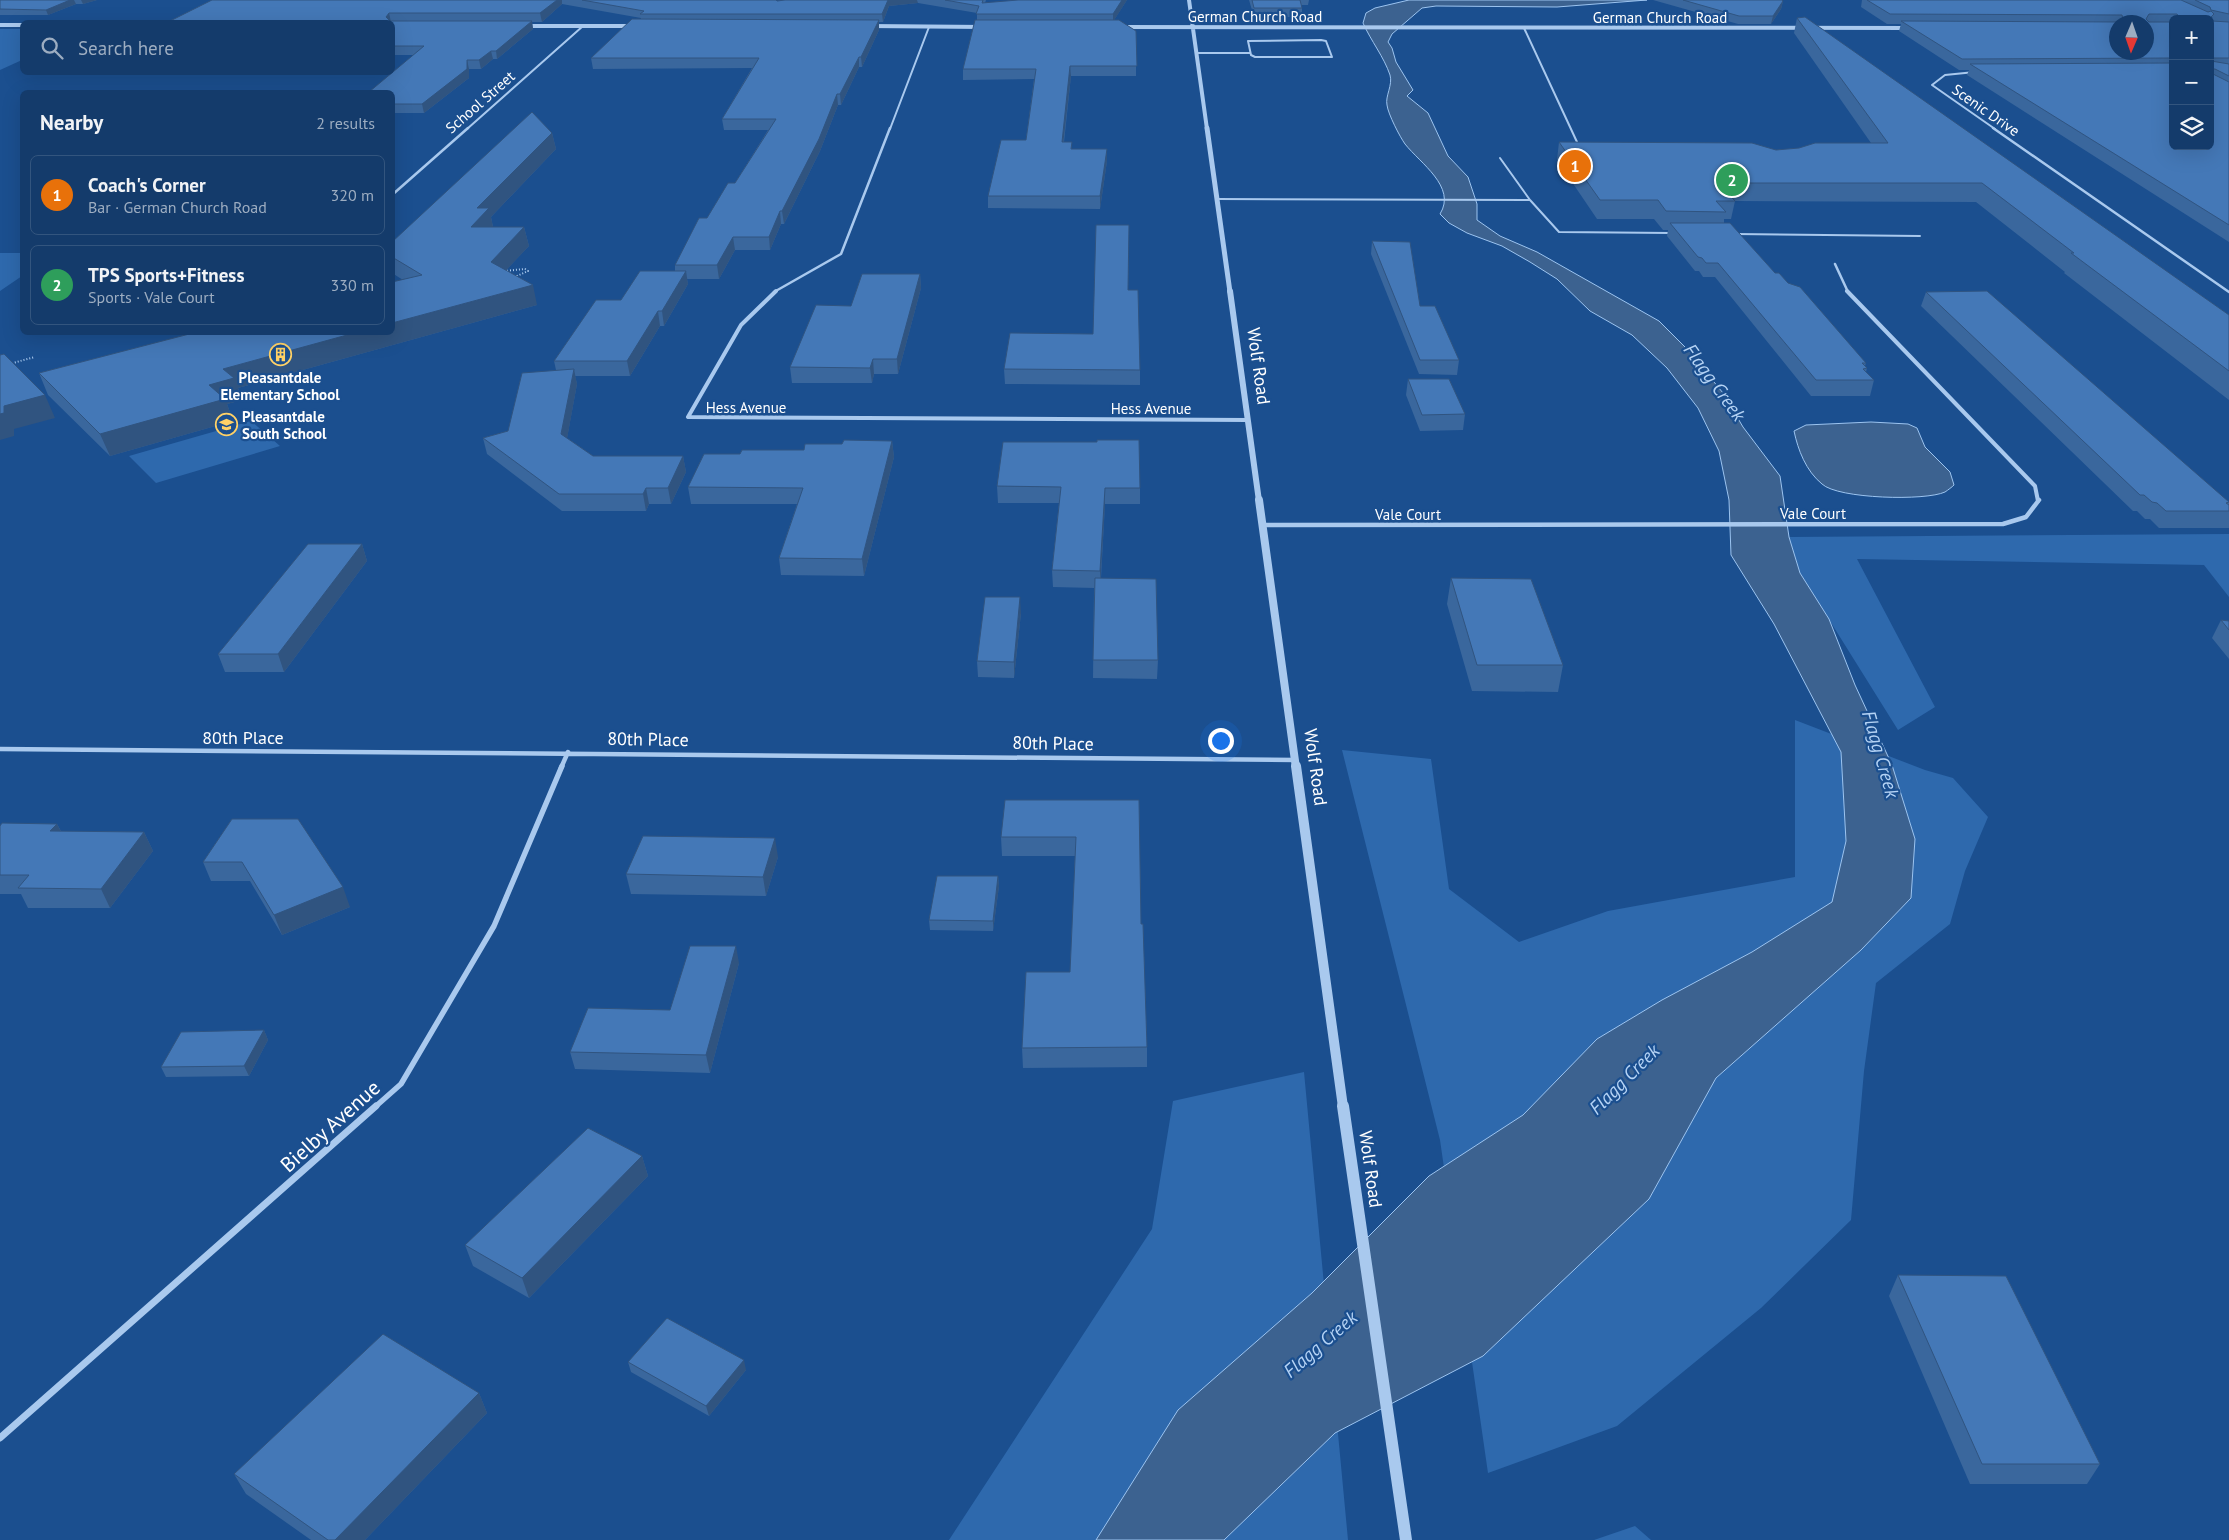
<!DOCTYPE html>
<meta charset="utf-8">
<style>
body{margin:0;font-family:"PT Sans",sans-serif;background:#214673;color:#f1f3f6}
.controls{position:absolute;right:15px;top:15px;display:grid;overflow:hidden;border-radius:8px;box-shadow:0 5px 20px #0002}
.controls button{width:45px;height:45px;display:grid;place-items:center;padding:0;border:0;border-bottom:1px solid #33557e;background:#143b6b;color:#f1f3f6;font:25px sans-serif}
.compass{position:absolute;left:2109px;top:15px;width:45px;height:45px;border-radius:50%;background:#143b6b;box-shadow:0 5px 20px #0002;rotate:182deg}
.you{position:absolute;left:1220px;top:740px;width:18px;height:18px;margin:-12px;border:4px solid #fff;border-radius:50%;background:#1a73e8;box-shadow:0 0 0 8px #1a73e833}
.badge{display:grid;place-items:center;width:32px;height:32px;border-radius:50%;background:#8abfa5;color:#fff;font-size:16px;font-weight:700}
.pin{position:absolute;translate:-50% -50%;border:2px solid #fff;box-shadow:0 1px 5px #0006}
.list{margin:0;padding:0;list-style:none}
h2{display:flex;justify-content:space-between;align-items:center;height:65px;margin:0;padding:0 20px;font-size:21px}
h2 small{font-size:16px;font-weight:400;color:#9dadc1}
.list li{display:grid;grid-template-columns:32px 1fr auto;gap:15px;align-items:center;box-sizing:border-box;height:80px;margin:0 10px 10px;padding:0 10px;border:1px solid #33557e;border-radius:8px}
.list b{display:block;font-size:19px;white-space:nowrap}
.list p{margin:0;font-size:16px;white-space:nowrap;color:#9dadc1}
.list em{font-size:16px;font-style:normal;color:#9dadc1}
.icon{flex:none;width:28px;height:28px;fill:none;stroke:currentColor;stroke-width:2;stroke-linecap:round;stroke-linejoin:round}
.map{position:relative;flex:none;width:2229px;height:1540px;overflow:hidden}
.search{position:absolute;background:#143b6b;box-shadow:0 5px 20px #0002;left:20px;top:20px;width:375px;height:55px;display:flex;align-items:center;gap:12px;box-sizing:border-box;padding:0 18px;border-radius:8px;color:#9dadc1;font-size:19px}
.panel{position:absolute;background:#143b6b;box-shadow:0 5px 20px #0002;left:20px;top:90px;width:375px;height:245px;border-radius:8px}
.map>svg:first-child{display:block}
.green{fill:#2e69ad}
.water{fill:#3c6290;stroke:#9cc4f0}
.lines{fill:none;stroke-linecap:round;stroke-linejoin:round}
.path{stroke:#a9c9ee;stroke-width:2;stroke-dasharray:1 2;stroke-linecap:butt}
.service{stroke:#a9c9ee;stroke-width:2}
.minor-far5{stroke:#a9c9ee;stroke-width:2}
.minor-far4{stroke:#a9c9ee;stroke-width:2.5}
.minor-far3{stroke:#a9c9ee;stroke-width:4}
.minor-far2{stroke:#a9c9ee;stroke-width:4.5}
.minor-far1{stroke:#a9c9ee;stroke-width:5.5}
.minor{stroke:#a9c9ee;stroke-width:7}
.tertiary-far5{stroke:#a9c9ee;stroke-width:4}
.tertiary-far4{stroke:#a9c9ee;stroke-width:5}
.tertiary-far3{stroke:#a9c9ee;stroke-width:6}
.tertiary-far2{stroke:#a9c9ee;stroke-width:8}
.tertiary-far1{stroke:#a9c9ee;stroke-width:10}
.tertiary{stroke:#a9c9ee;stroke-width:12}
.wall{fill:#3a679d;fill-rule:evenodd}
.shaded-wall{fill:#305480}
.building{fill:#4478b7;stroke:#305480;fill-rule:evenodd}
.labels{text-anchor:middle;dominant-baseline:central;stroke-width:4.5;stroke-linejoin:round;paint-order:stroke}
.far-street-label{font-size:15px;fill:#fff;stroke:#1b4f8f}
.far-poi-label{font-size:15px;font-weight:bold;fill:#fff;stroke:#1b4f8f}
.street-label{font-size:18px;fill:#fff;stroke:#1b4f8f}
.water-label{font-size:19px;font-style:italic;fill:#b5d3f5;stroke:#1b4f8f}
.near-street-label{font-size:21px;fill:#fff;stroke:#1b4f8f}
</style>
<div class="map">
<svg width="2229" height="1540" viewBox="0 0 2229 1540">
<rect width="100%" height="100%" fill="#1b4f8f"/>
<!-- green -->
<path class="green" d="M0 29H22V60L0 70Z
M0 253H22V276L0 291Z
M251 421 280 446 156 483 129 456Z
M2229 534V597L2204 565 1857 559 1935 707 1898 730 1800 573 1789 537Z
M1795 720 1925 770 1953 778 1988 817 1965 871 1950 924 1876 983 1864 1071 1851 1220 1761 1308 1617 1426 1488 1473 1440 1140 1342 750 1431 759 1449 889 1519 942 1608 911 1795 877Z
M1304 1072 1348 1540H949L1152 1229 1173 1101Z
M1635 1526 1651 1540H1594Z"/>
<!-- water -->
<path class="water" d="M1409 0H1647L1557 7 1436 6 1422 8 1392 34 1388 42 1392 48 1396 62 1413 90 1407 96 1428 113 1448 156 1468 177 1477 204V220L1500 236 1537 252 1659 321 1687 349 1723 393 1743 427 1780 476 1789 537 1800 573 1829 619 1855 685 1892 765 1915 839 1911 898 1861 950 1716 1078 1649 1199 1483 1356 1335 1433 1224 1540H1096L1178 1410 1312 1293 1429 1176 1523 1115 1597 1039 1662 1000 1752 952 1832 902 1846 841 1841 752 1774 624 1731 555 1729 500 1719 451 1698 408 1667 368 1632 335 1590 311 1557 279 1530 262 1502 246 1467 233 1449 223 1440 214C1457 187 1420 163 1405 144 1400 137 1388 114 1387 105 1385 96 1393 85 1390 75 1384 57 1371 41 1363 23L1366 13 1375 8Z
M1871 422 1908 424 1917 428 1925 447 1950 472 1954 485C1952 487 1948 490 1945 492 1926 501 1838 499 1822 484 1806 471 1798 450 1794 431L1806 425Z"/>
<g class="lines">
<!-- path -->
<path class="path" d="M504 271 525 269 528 271 517 276 518 278
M9 364 35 357"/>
<!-- service -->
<path class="service" d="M1524 28 1577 142
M1321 40 1326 41 1332 57H1255L1251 55 1248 41Z
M1196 53H1250
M1500 158 1530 200 1559 232 1671 233
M1217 199 1530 200
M1735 234 1920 236"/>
<!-- minor-far5 -->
<path class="minor-far5" d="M1975 72 1945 75 1932 85 1995 129
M467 129 583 26
M890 129 929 27"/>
<!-- minor-far4 -->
<path class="minor-far4" d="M1993 128 2229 292
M392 195 468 128
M1835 264 1848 292
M774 292 841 254 890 128"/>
<!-- minor-far3 -->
<path class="minor-far3" d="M776 291 741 325 688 417 1248 420
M1847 291 2035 486 2038 501"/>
<!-- minor-far2 -->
<path class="minor-far2" d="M1263 525 2003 524 2026 517 2039 500
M0 749 1296 760
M561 768 568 752"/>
<!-- minor-far1 -->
<path class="minor-far1" d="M375 1107 401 1084 494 926 562 766"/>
<!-- minor -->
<path class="minor" d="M0 1438 376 1106"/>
<!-- tertiary-far5 -->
<path class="tertiary-far5" d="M1189 0 1207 129
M0 25H22
M523 26H637
M868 26 985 27
M1118 27 1910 28"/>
<!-- tertiary-far4 -->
<path class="tertiary-far4" d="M1207 128 1230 292"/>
<!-- tertiary-far3 -->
<path class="tertiary-far3" d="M1230 291 1259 501"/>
<!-- tertiary-far2 -->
<path class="tertiary-far2" d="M1259 500 1296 768"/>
<!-- tertiary-far1 -->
<path class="tertiary-far1" d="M1296 766 1343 1107"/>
<!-- tertiary -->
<path class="tertiary" d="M1343 1106 1406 1540"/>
</g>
<!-- wall -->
<path class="wall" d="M0 0H97L83 4H76L48 15H0Z
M212 0H776L777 1 785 0H986L985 3 1018 0H1127L1114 20 1136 31V76H1071L1064 142 1072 149 1107 161 1100 209 988 208V196L1026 140 1034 79 963 80V69L977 20V13L918 3 889 6 883 22H879V30L862 67H859L841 105H838L820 151 784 224H781L770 250H735L719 279H687L688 284 664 326H660L630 376H575L577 384 567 438 593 456H683L686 472 671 504H649L646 511H562L487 454 483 438 508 431 556 370 554 361 621 300 675 271V265L707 218 735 183 768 130H724L722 119 752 68 593 69 591 58 641 19V18L562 4 542 22H532L533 29 497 59H493L481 69H469V78L424 113H392V92L414 55H392V22Z
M1249 0H1309L1308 5H1301L1302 8V17H1254Z
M1653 0H1782L1783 1 1781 9 1771 24H1738Z
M1862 0H2229V242L1967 75 1969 70H1959L1899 31 1901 24H1887L1861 7ZM2173 19H2210L2173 146Z
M1797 18 2229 315V400L2064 273 2065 272 1976 202 1735 201 1731 219H1724V223L1866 363 1865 366 1867 368 1866 372 1874 380 1870 396H1811L1715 277H1703L1699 271H1695L1667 236 1668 230H1663L1654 219H1597L1557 160 1559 142 1776 150 1871 143 1794 33Z
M552 133 556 149 491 217 493 227H524L529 246 506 270 537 305 238 388 242 400 227 404 233 421 110 456 48 395 39 373 403 280 392 273V242Z
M1372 241 1420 306 1459 360 1457 375 1419 374 1371 254Z
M920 274 921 288 898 374H874L872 383H792L790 367 851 306Z
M1128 290 1140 370V385L1005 384 1004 369 1093 334Z
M1926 292 2229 502V528H2159L2150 519H2145L2137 511H2133L1921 306Z
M1408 379 1465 414 1463 430 1420 431 1406 395Z
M892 441 894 457 864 576 781 575 779 558 797 504H691L688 487 740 454 804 450 842 444Z
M997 486 1140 488V504H1105L1101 578 1158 660 1157 679 1093 678 1094 588 1053 587 1052 570 1059 503H998Z
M362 544 367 561 284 672H225L218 654Z
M1451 578 1563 665 1558 692 1472 691 1447 604Z
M1021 613 1014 678 978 677 977 661Z
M2221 620 2229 621V659L2212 638Z
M1139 800 1141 924 1147 1047V1067L1023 1068 1022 1048 1070 972 1075 856H1002L1001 837Z
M232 819 350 907 282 935 250 881H211L203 862Z
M57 824 61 831 144 832 153 851 110 908H28L21 894H0V826Z
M778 857 766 896 631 894 626 874Z
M998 876 999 886 993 931 930 930 929 920Z
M739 963 710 1073 575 1069 570 1052 670 1010Z
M264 1030 268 1040 249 1076 166 1077 161 1067Z
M642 1156 648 1176 529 1298 473 1266 465 1245Z
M1898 1275 2100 1464 2087 1484H1970L1889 1296Z
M628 1362 746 1370 709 1416 631 1372Z
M479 1393 487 1413 365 1540H311L246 1494 234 1474Z"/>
<!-- shaded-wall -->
<path class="shaded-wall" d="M70 0H74L76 4 48 15 46 10Z
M81 0H97L83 4Z
M557 0H562V4L542 22 540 13Z
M888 0H917L918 3 889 6 883 22 882 14Z
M1122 0H1127L1113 22V14Z
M1783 1 1781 9 1771 24 1773 16Z
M389 13 391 22 386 17Z
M879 20V30L862 67 861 57Z
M532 21 533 29 497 59 496 51Z
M491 51 493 59 481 69 479 60Z
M859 57V67L841 105 840 94Z
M467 60 469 69V78L424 113 422 104Z
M1070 66 1071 76 1062 154V142Z
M837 94 838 105 820 151 784 224 782 211Z
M552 133 556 149 491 217 493 227H471L477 208Z
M1107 149V161L1100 209V196Z
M780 211 781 224 770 250 769 237Z
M524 227 529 246 496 281 491 262Z
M733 237 735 250 719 279 717 265Z
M686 271 688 284 664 326 662 311Z
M920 274 921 288 898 374 897 359Z
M533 285 537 305 238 388 242 400 227 404 233 421 110 456 100 434 209 385 223 369 358 332H392V323Z
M658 311 660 326 630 376 627 361Z
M873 359 874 374 872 383 870 368Z
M574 369 577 384 565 450 561 434Z
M45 395 55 418 14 429V436L0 440V414L4 406Z
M892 441 894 457 864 576 862 559Z
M683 456 686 472 671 504 668 488Z
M646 488 649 504 646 511 643 494Z
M1105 488V504L1100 588V571Z
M362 544 367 561 284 672 278 654Z
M1020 597 1021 613 1014 678V662Z
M57 824 67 843 50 831Z
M144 832 153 851 110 908 101 889Z
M775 838 778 857 766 896 763 877Z
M998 876 999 886 993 931V921Z
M343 887 350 907 282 935 274 915Z
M736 946 739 963 710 1073 706 1055Z
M264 1030 268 1040 249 1076 244 1066Z
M642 1156 648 1176 529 1298 522 1278Z
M744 1360 746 1370 709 1416 706 1406Z
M479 1393 487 1413 365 1540H335Z"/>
<!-- building -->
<path class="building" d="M0 0H70L46 10 0 9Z
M212 0H557L540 13H389L386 17 390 21H532L496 51H491L479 60H467V69L422 104H392V92H369L424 46H392V22H168Z
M582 0H776L777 1 785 0H888L882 14H640L644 11Z
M945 0H983L982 3 1018 0H1122L1113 14H976L979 6Z
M1252 0H1300L1302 8H1254Z
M1683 0H1782L1783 1 1773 16H1739Z
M1867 0H2181L2208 12 2211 11 2214 14 2210 18 2212 21 2229 22V58H2214L2211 61 2229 64V76L2215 69H2212L2213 74 2229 82V225L1970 64 2173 63V146H2210V19H2179L2180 18 2177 14H2149L2146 19 2149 22H2173V58L1962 59 1901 21 2119 22 2123 19 2122 15 1890 14ZM2116 22H2146V52H2116Z
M2195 0H2229V14L2211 10 2210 7Z
M1805 17 2229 315V371L2071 253H2074L1982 183H1719L1735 201H1716L1726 212 1666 211 1658 200H1600L1559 142 1752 143 1776 150 1799 148 1815 143H1888L1797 18Z
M632 19 879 20 861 57H859L840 94H837L819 139 782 211H780L769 237H733L717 265H675L699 218H707L728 183H735L776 119H722L759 58H591Z
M975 20H1119L1136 31 1137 66H1070L1062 142H1072L1071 149H1107L1100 196H988L1001 140H1026L1036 69H963Z
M532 112 552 133 477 208H489L471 227H524L491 262 533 285 392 323V282L422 275 392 257V242Z
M1670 223H1730L1775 273H1779L1788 283 1800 287 1866 363H1862L1867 368 1863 369 1874 380H1816L1718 263H1706L1702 258 1698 257Z
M1096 225H1129L1128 290H1138L1140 370 1004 369 1010 333 1093 334Z
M1372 241 1410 242 1420 306H1435L1459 360H1420Z
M640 271H686L662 311H658L627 361H554L596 300H621Z
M862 274H920L897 359H873L870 368 790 367 816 305 851 306Z
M1987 291 2229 502 2226 503 2229 505V511H2166L2157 503 2152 502 2144 495H2140L1926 292Z
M197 332H358L223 369 234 378 209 385 225 399 100 434 39 373Z
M4 354 45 395 4 406V413L0 414V355Z
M574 369 561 434 593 456H683L668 488H646L643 494H559L483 438 508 431 522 373Z
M1408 379H1449L1465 414 1422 415Z
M844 440 892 441 862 559 779 558 803 488 688 487 704 454H740L742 450H804L805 444H842Z
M1097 440H1139L1140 488H1105L1100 571 1052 570 1061 487 997 486 1003 442H1097Z
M308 544H362L278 654H218Z
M1095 578 1156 579 1158 660H1093Z
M1451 578 1531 579 1563 665H1477Z
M985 597H1020L1014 662 977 661Z
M2221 620 2229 621V630Z
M1005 800H1139L1141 924H1143L1147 1047 1022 1048 1026 972H1070L1076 837H1001Z
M232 819H298L343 887 274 915 242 862H203Z
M2 823 57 824 50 831 144 832 101 889 18 888 29 875H0V826Z
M643 836 775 838 763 877 626 874Z
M937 876H998L993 921 929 920Z
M690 946H736L706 1055 570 1052 588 1008 670 1010Z
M264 1030 244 1066 161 1067 181 1032Z
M588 1128 642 1156 522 1278 465 1245Z
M1898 1275 2006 1276 2100 1464H1982Z
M667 1318 744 1360 706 1406 628 1362Z
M383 1334 479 1393 335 1540H328L234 1474Z"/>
<!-- icons -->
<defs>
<symbol id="building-ring" viewBox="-11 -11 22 22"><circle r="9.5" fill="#1b4f8f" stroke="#ffd166" stroke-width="1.5"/><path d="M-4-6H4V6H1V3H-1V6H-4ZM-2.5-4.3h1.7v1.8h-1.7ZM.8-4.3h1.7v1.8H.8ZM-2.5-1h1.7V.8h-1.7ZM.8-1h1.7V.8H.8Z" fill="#ffd166"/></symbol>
<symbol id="school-ring" viewBox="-11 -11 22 22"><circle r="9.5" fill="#1b4f8f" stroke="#ffd166" stroke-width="1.5"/><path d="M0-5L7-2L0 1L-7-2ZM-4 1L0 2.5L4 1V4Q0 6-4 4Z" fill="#ffd166"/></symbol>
</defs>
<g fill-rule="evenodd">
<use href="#building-ring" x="268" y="342" width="25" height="25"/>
<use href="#school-ring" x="214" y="412" width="25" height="25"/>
</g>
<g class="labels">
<!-- far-street labels -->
<g class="far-street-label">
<text x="1255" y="16">German Church Road</text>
<text x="1660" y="17">German Church Road</text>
<text transform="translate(480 102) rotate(-41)">School Street</text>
<text transform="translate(1986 110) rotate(35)">Scenic Drive</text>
<text x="746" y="407">Hess Avenue</text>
<text x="1151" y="408">Hess Avenue</text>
<text x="1813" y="513">Vale Court</text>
<text x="1408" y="514">Vale Court</text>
</g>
<!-- far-poi labels -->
<g class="far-poi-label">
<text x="280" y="377">Pleasantdale<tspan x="280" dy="17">Elementary School</tspan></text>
<text x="242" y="416" text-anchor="start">Pleasantdale<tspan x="242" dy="17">South School</tspan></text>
</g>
<!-- street labels -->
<g class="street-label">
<text transform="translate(1259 366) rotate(82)">Wolf Road</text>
<text x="243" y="737">80th Place</text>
<text transform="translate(648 739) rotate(1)">80th Place</text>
<text transform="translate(1053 743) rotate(1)">80th Place</text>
<text transform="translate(1316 767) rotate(82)">Wolf Road</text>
<text transform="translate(1371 1169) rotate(82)">Wolf Road</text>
</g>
<!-- water labels -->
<g class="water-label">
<text transform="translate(1715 382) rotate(54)">Flagg Creek</text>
<text transform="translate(1881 754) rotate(74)">Flagg Creek</text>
<text transform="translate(1624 1079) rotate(-45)">Flagg Creek</text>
<text transform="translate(1320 1344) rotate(-41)">Flagg Creek</text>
</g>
<!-- near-street labels -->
<g class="near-street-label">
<text transform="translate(330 1126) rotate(-42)">Bielby Avenue</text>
</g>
</g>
</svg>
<div class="controls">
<button>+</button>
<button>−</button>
<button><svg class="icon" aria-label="layers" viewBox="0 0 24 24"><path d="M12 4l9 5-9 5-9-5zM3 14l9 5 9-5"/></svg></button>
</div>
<svg class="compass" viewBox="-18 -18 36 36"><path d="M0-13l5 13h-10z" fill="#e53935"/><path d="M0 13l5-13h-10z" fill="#9dadc1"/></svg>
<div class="you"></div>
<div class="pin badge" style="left:1575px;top:166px;background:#e8710a">1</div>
<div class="pin badge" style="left:1732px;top:180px;background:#2e9e5b">2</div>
<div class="search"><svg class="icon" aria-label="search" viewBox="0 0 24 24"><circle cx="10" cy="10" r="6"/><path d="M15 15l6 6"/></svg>Search here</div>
<section class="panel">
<h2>Nearby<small>2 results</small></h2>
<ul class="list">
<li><span class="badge" style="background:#e8710a">1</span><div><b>Coach's Corner</b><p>Bar · German Church Road</p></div><em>320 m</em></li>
<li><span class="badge" style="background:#2e9e5b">2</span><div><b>TPS Sports+Fitness</b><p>Sports · Vale Court</p></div><em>330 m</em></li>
</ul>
</section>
</div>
